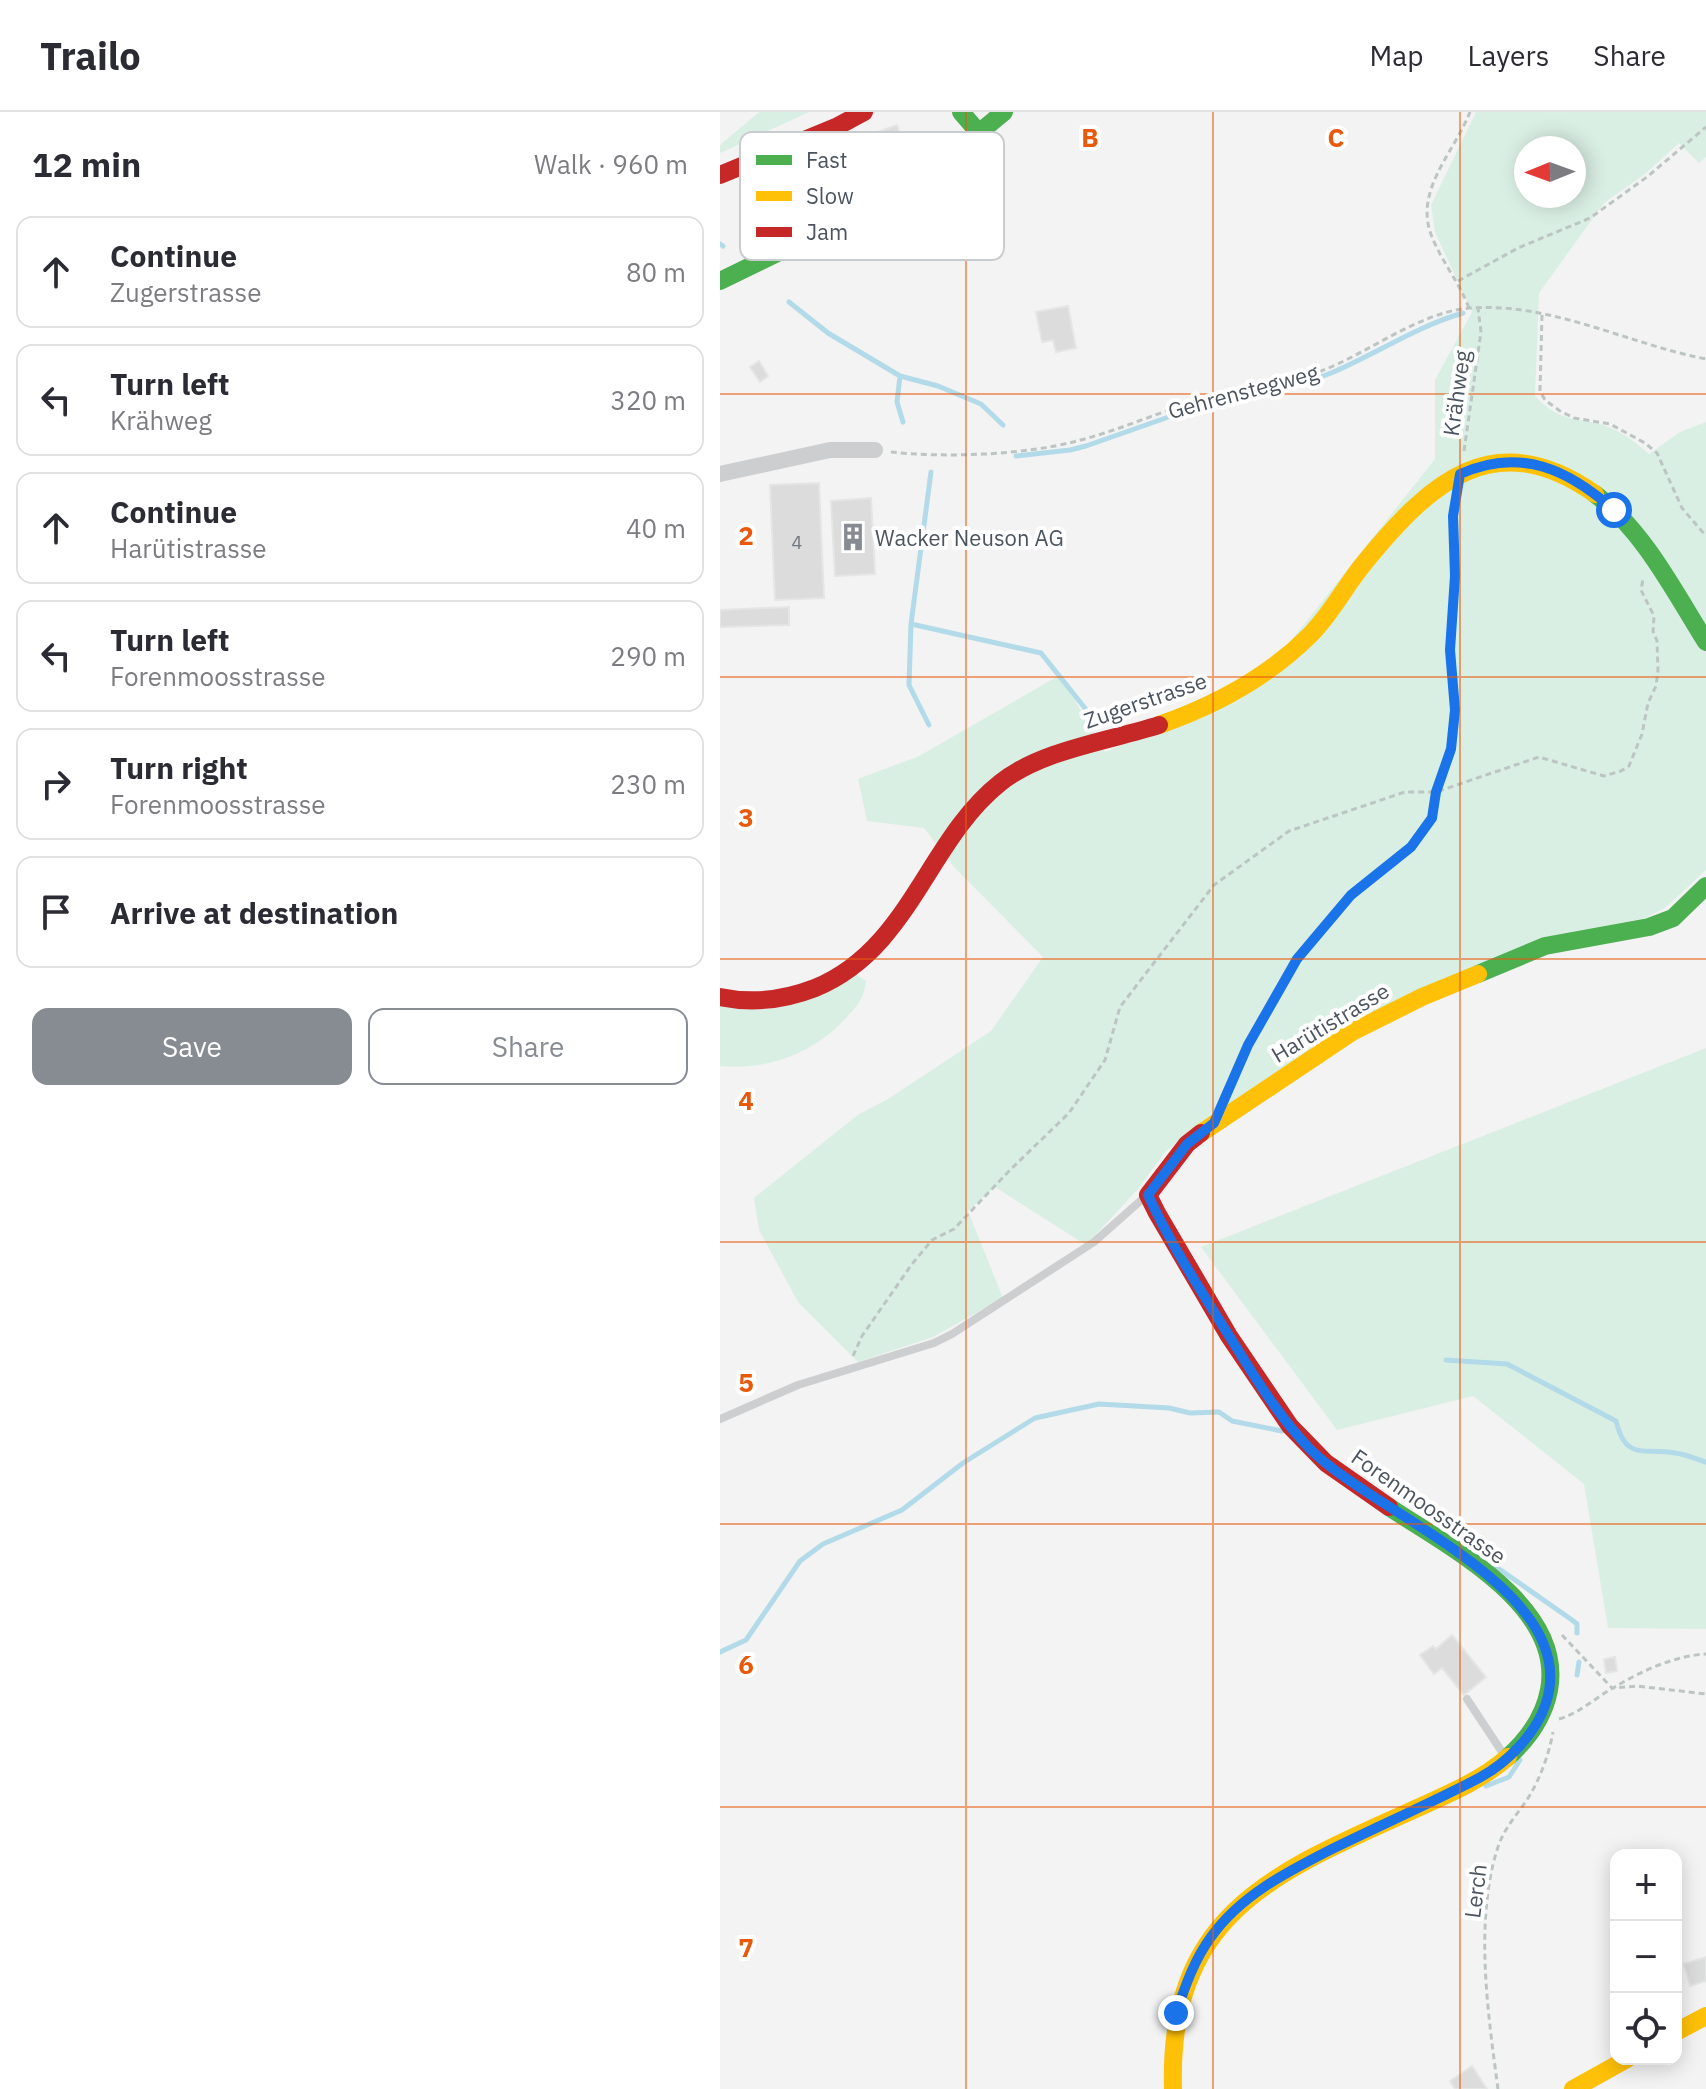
<!DOCTYPE html>
<meta charset="utf-8">
<style>
body{margin:0;font-family:"IBM Plex Sans",sans-serif;background:#f7f7f7;color:#2b2b33}
.controls{position:absolute;right:24px;bottom:24px;display:grid;overflow:hidden;border-radius:16px;box-shadow:0 4px 20px #0003}
.controls button{width:72px;height:72px;display:grid;place-items:center;padding:0;border:0;border-bottom:2px solid #e1e1e2;background:#fff;color:#2b2b33;font:40px sans-serif}
.compass{position:absolute;left:794px;top:24px;width:72px;height:72px;border-radius:50%;background:#fff;box-shadow:0 4px 20px #0003;rotate:269deg}
.stop{position:absolute;width:24px;height:24px;margin:-18px;border:6px solid #1a73e8;border-radius:50%;background:#fff}
.stop.end{background:#1a73e8;border-color:#fff;box-shadow:0 2px 8px #0008}
.list{margin:0;padding:0;list-style:none}
h2{display:flex;justify-content:space-between;align-items:center;height:104px;margin:0;padding:0 32px;font-size:34px}
h2 small{font-size:26px;font-weight:400;color:#7c7c81}
.list li{display:grid;grid-template-columns:52px 1fr auto;gap:24px;align-items:center;box-sizing:border-box;height:112px;margin:0 16px 16px;padding:0 16px;border:2px solid #e1e1e2;border-radius:16px}
.list b{display:block;font-size:30px;white-space:nowrap}
.list p{margin:0;font-size:26px;white-space:nowrap;color:#7c7c81}
.list em{font-size:26px;font-style:normal;color:#7c7c81}
.actions{display:flex;gap:16px;padding:24px 32px}
.actions a{flex:1;padding:18px 0;border:2px solid #868c92;border-radius:16px;text-align:center;font-size:28px;color:#868c92}
.actions .main{background:#868c92;color:#fff}
.icon{flex:none;width:44px;height:44px;fill:none;stroke:currentColor;stroke-width:2;stroke-linecap:round;stroke-linejoin:round}
.map{position:relative;flex:none;width:986px;height:1977px;overflow:hidden}
header{display:flex;align-items:center;gap:48px;box-sizing:border-box;height:112px;padding:0 40px;background:#fff;border-bottom:2px solid #e1e1e2}
header strong{font-size:38px}
nav{display:flex;gap:44px;margin-inline-start:auto;font-size:28px}
main{display:flex}
aside{flex:1;background:#fff}
.map>svg:first-child{display:block}
.green{fill:#daefe4;fill-rule:evenodd}
.lines{fill:none;stroke-linecap:round;stroke-linejoin:round}
.stream{stroke:#b2dae9;stroke-width:5}
.building{fill:#dcdcdd;stroke:#e4e5e5;stroke-width:2}
.path{stroke:#bcc5c3;stroke-width:3;stroke-dasharray:6 4;stroke-linecap:butt}
.lane{stroke:#cdced0;stroke-width:8}
.street{stroke:#cdced0;stroke-width:16}
.fast{stroke:#4caf50;stroke-width:18}
.slow{stroke:#ffc107;stroke-width:18}
.jam{stroke:#c62828;stroke-width:18}
.route{stroke:#1a73e8;stroke-width:10}
.grid{fill:none;stroke:#e8590c;stroke-width:2;stroke-opacity:0.55}
.labels{text-anchor:middle;dominant-baseline:central;stroke-width:8;stroke-linejoin:round;paint-order:stroke}
.number-label{font-size:18px;fill:#70777e}
.street-label{font-size:22px;fill:#4b545e;stroke:#fff}
.poi-label{font-size:22px;fill:#4b545e;stroke:#fff;text-anchor:start}
.key{fill:#fff;stroke:#c9cccf;stroke-width:2}
.key-label{font-size:22px;fill:#4b545e}
.grid-label{font-size:26px;text-anchor:middle;font-weight:bold;fill:#e8590c;stroke:#fff;stroke-width:8;stroke-linejoin:round;paint-order:stroke}
</style>
<header>
<strong>Trailo</strong>
<nav><a>Map</a><a>Layers</a><a>Share</a></nav>
</header>
<main>
<aside>
<h2>12 min<small>Walk · 960 m</small></h2>
<ul class="list">
<li><svg class="icon" aria-label="ahead" viewBox="0 0 24 24"><path d="M12 20V5M6 11l6-6 6 6"/></svg><div><b>Continue</b><p>Zugerstrasse</p></div><em>80 m</em></li>
<li><svg class="icon" aria-label="left" viewBox="0 0 24 24"><path d="M17 20v-9H6M10 6l-5 5 5 5"/></svg><div><b>Turn left</b><p>Krähweg</p></div><em>320 m</em></li>
<li><svg class="icon" aria-label="ahead" viewBox="0 0 24 24"><path d="M12 20V5M6 11l6-6 6 6"/></svg><div><b>Continue</b><p>Harütistrasse</p></div><em>40 m</em></li>
<li><svg class="icon" aria-label="left" viewBox="0 0 24 24"><path d="M17 20v-9H6M10 6l-5 5 5 5"/></svg><div><b>Turn left</b><p>Forenmoosstrasse</p></div><em>290 m</em></li>
<li><svg class="icon" aria-label="right" viewBox="0 0 24 24"><path d="M7 20v-9h11M14 6l5 5-5 5"/></svg><div><b>Turn right</b><p>Forenmoosstrasse</p></div><em>230 m</em></li>
<li><svg class="icon" aria-label="arrive" viewBox="0 0 24 24"><path d="M6 21V4h12l-3 4 3 4H6"/></svg><div><b>Arrive at destination</b></div></li>
</ul>
<div class="actions"><a class="main">Save</a><a>Share</a></div>
</aside>
<div class="map">
<svg width="986" height="1977" viewBox="0 0 986 1977">
<rect width="100%" height="100%" fill="#f3f3f3"/>
<!-- green -->
<path class="green" d="M39 0H89L0 41V33Z
M756 0H986V45L979 51 959 31 925 62 884 91 819 181 815 284C843 314 859 303 891 316 906 322 917 332 929 342L960 320 986 310V758L945 796 925 806 823 828 489 1006 446 1039 418 1077 366 1133 275 1075 248 1099 283 1186 213 1225 138 1250 78 1190 39 1118 34 1086 139 1002 168 987 271 919 323 845 234 755 204 716 147 709 138 667 199 644 340 563 385 640 532 578 715 347V268L752 200 715 120 711 93ZM806 36H854V84H806Z
M137 863 146 869C144 887 137 894 126 906 94 941 47 959 0 954V892Z
M986 936V1517L888 1516 864 1372 753 1284 617 1318 481 1135Z"/>
<g class="lines">
<!-- stream -->
<path class="stream" d="M0 132 3 134
M69 190 108 221 180 264 218 274 261 292 283 313
M180 264 177 290 183 310
M562 276C628 264 680 219 743 201
M507 285 548 278
M296 344 350 338 366 334 494 289
M191 512 321 541 376 610
M209 613 189 573 191 512 211 360
M726 1248 787 1252 896 1309C906 1350 924 1335 955 1341 965 1342 976 1347 986 1350
M772 1452 852 1508 857 1512V1521
M0 1540 26 1528 80 1449 103 1432 182 1398 243 1351 315 1306 379 1292 449 1296 470 1301 499 1300 512 1309 562 1319
M857 1563 859 1550
M766 1674 789 1665 800 1648"/>
</g>
<!-- building -->
<path class="building" d="M177 13 187 41 162 50 152 22Z
M348 194 356 236 336 240 333 228 322 230 316 200Z
M39 249 48 264 40 270 30 255Z
M99 371 104 486 55 488 50 373Z
M151 386 155 462 115 464 111 389Z
M69 495V513L0 515V498Z
M732 1523 766 1565 744 1583 722 1556 714 1562 700 1543 713 1534 716 1537Z
M895 1545 897 1559 886 1561 884 1547Z
M986 1845V1869L970 1874 964 1852Z
M752 1954 767 1977H735L730 1969Z"/>
<g class="lines">
<!-- path -->
<path class="path" d="M738 169 798 136 870 106 927 65 986 15
M749 196C739 170 722 150 712 125 693 79 734 41 750 0
M822 203 820 279 825 288 840 299 854 306 890 312 925 331 937 341 962 396 986 424
M744 339 761 220 758 196
M171 340C226 346 304 343 357 329 404 317 448 296 495 283 530 274 567 273 601 259 649 241 699 200 750 196 831 190 908 232 986 247
M508 978 528 933 577 847 631 783 691 735 712 706 716 680 731 637 735 598 730 538 735 464 733 404 736 386
M133 1244 142 1224 192 1152 212 1128 234 1117 290 1058 349 1001 385 948 400 895 494 773 569 719 685 680H716L819 645 884 664 901 659 909 654 922 622 928 591 936 574 938 558 937 529 933 519 934 504 921 478 923 467
M842 1523 892 1576 917 1574 986 1582
M839 1607C860 1601 875 1586 893 1576 921 1559 954 1544 986 1542
M778 1977C768 1902 754 1808 778 1735 785 1714 799 1701 810 1683 821 1664 829 1642 833 1620"/>
<!-- lane -->
<path class="lane" d="M0 1307 78 1273 214 1231 232 1222 374 1130 427 1083
M747 1587 786 1646"/>
<!-- street -->
<path class="street" d="M0 362 110 338H155"/>
<!-- fast -->
<path class="fast" d="M241 0 260 22
M0 169 168 87 220 53 284 0
M875 382C924 419 954 479 986 530
M758 862 825 834 929 815 953 806 986 774
M669 1395C727 1434 845 1493 829 1578 824 1605 808 1627 788 1645"/>
<!-- slow -->
<path class="slow" d="M439 613C496 593 547 566 590 523 612 501 625 474 645 450 711 369 775 312 875 382
M481 1021 632 920 702 885 758 862
M956 1920 986 1904
M453 1977C448 1808 545 1764 682 1703 718 1686 757 1672 788 1645
M853 1977 907 1947"/>
<!-- jam -->
<path class="jam" d="M0 63 118 14 144 0
M0 885C33 892 64 888 95 876 190 837 207 729 280 671 321 638 389 629 439 613
M481 1021 467 1032 428 1083 437 1101 509 1224 570 1314 606 1351 669 1395"/>
</g>
<g class="lines">
<!-- route -->
<path class="route" d="M456 1901C465 1875 474 1848 491 1825 521 1783 567 1760 612 1737 661 1713 711 1691 759 1666 787 1651 816 1622 826 1591 863 1478 654 1402 590 1337 556 1302 532 1260 506 1219 478 1174 450 1131 428 1083L467 1032 494 1011 528 933 577 847 631 783 691 735 712 706 716 680 731 637 735 598 730 538 735 464 733 404 740 362C800 335 848 357 894 398"/>
</g>
<!-- grid -->
<path class="grid" d="M246 0V1977M493 0V1977M740 0V1977M0 282H986M0 565H986M0 847H986M0 1130H986M0 1412H986M0 1695H986"/>
<!-- icons -->
<defs>
<symbol id="building-bare" viewBox="-9 -9 18 18"><path d="M-4-6H4V6H1V3H-1V6H-4ZM-2.5-4.3h1.7v1.8h-1.7ZM.8-4.3h1.7v1.8H.8ZM-2.5-1h1.7V.8h-1.7ZM.8-1h1.7V.8H.8Z" fill="#868c92" stroke="#fff" stroke-width="2.5" paint-order="stroke"/></symbol>
</defs>
<g fill-rule="evenodd">
<use href="#building-bare" x="113" y="405" width="40" height="40"/>
</g>
<g class="labels">
<!-- number labels -->
<g class="number-label">
<text x="77" y="430">4</text>
</g>
<!-- street labels -->
<g class="street-label">
<text transform="translate(523 279) rotate(-15)">Gehrenstegweg</text>
<text transform="translate(736 281) rotate(-82)">Krähweg</text>
<text transform="translate(425 588) rotate(-19)">Zugerstrasse</text>
<text transform="translate(610 910) rotate(-31)">Harütistrasse</text>
<text transform="translate(709 1394) rotate(35)">Forenmoosstrasse</text>
<text transform="translate(755 1779) rotate(-83)">Lerch</text>
</g>
<!-- poi labels -->
<g class="poi-label">
<text x="155" y="425">Wacker Neuson AG</text>
</g>
</g>
<!-- legend -->
<rect x="20" y="20" width="264" height="128" rx="12" class="key"/>
<rect x="36" y="43" width="36" height="10" fill="#4caf50"/>
<rect x="36" y="79" width="36" height="10" fill="#ffc107"/>
<rect x="36" y="115" width="36" height="10" fill="#c62828"/>
<g class="key-label">
<text x="86" y="56">Fast</text>
<text x="86" y="92">Slow</text>
<text x="86" y="128">Jam</text>
</g>
<g class="grid-label">
<text x="370" y="35">B</text>
<text x="616" y="35">C</text>
<text x="26" y="433">2</text>
<text x="26" y="715">3</text>
<text x="26" y="998">4</text>
<text x="26" y="1280">5</text>
<text x="26" y="1562">6</text>
<text x="26" y="1845">7</text>
</g>
</svg>
<div class="controls">
<button>+</button>
<button>−</button>
<button><svg class="icon" aria-label="locate" viewBox="0 0 24 24"><circle cx="12" cy="12" r="6"/><path d="M12 2v4M12 18v4M2 12h4M18 12h4"/></svg></button>
</div>
<svg class="compass" viewBox="-18 -18 36 36"><path d="M0-13l5 13h-10z" fill="#e53935"/><path d="M0 13l5-13h-10z" fill="#7c7c81"/></svg>
<div class="stop" style="left:894px;top:398px"></div>
<div class="stop end" style="left:456px;top:1901px"></div>
</div>
</main>
